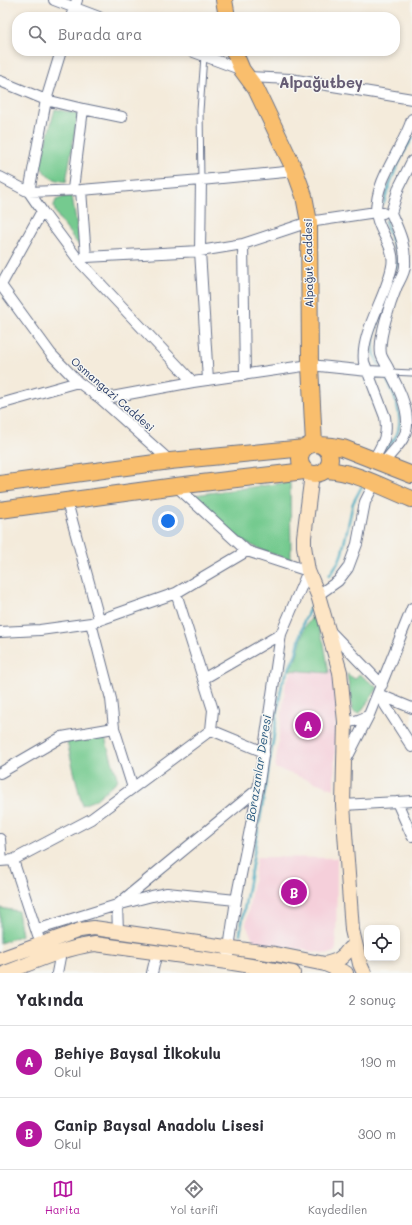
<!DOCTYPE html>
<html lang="tr">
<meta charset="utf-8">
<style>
body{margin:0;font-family:Mali,sans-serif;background:#f2f2f3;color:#2b2b33}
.controls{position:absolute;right:12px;bottom:12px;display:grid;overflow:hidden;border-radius:8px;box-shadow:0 2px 6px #0003}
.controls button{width:36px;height:36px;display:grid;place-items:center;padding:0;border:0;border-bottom:1px solid #e1e1e2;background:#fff;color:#2b2b33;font:20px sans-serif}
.you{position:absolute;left:168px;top:521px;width:14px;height:14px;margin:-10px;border:3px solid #fff;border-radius:50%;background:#1a73e8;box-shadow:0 0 0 6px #1a73e833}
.badge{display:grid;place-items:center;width:26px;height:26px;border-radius:50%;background:#b5179e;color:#fff;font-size:13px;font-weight:700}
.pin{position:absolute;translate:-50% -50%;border:2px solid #fff;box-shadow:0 1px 4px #0006}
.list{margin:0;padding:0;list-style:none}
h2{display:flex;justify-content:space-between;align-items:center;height:52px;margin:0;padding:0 16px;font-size:17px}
h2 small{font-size:13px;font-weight:400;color:#7c7c81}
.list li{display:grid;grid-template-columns:26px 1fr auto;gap:12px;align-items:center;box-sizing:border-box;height:72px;padding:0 16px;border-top:1px solid #e1e1e2}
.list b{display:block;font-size:15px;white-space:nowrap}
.list p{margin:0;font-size:13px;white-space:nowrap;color:#7c7c81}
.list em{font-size:13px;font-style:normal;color:#7c7c81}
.icon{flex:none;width:22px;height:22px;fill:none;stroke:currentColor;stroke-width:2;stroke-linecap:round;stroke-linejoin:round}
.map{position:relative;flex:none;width:412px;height:973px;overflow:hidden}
.search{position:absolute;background:#fff;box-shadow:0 2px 6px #0003;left:12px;right:12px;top:12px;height:44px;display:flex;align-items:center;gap:10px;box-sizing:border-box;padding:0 14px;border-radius:16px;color:#7c7c81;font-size:15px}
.sheet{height:196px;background:#fff}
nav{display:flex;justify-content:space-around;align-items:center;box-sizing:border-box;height:56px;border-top:1px solid #e1e1e2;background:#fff;font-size:11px;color:#7c7c81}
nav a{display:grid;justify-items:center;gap:2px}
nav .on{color:#b5179e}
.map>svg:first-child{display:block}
.built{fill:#f5cfda}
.green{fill:#75ca8f;stroke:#487c76}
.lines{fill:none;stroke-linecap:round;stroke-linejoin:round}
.stream{stroke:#3fa8bf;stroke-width:2.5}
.lane-casing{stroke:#67718a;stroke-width:7}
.street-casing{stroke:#67718a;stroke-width:12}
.secondary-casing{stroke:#67718a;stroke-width:16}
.primary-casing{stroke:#67718a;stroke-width:18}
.lane{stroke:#fff;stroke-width:5}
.street{stroke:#fff;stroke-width:10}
.secondary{stroke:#fde5c5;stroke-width:14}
.primary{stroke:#f9be6d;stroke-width:16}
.labels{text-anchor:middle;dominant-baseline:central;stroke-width:3;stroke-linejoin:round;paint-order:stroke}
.street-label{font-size:11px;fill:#1b2f5e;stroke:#f6f6f2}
.water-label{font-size:12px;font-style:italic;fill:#285980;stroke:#f6f6f2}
.district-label{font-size:15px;font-weight:bold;fill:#655c74;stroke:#f6f6f2}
</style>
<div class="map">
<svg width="412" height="973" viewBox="0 0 412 973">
<rect width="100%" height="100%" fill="#f6f6f2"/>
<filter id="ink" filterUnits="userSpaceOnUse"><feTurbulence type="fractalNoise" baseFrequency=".025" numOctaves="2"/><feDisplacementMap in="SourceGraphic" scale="8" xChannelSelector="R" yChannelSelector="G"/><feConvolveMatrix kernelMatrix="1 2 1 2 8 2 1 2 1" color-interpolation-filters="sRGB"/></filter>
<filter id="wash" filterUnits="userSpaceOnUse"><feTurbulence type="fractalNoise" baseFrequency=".012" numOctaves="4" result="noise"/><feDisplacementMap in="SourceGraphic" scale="16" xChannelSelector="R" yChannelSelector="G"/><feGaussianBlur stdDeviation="0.9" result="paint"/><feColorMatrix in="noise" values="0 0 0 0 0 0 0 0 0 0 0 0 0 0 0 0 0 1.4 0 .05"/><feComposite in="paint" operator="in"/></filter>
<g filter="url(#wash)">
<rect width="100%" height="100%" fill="#f4ebdb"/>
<!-- built -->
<path class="built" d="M294 668 334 670 337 679 334 789 275 768 286 682Z
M257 857 337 858 336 949 334 952 329 954 254 942 246 925Z"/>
<!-- green -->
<path class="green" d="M55 109 78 114 66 182C52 179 47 178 40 165Z
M72 196 80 245 78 244C72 236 54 215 54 206 54 204 56 201 56 200L64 197Z
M290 482 291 559C278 556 265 552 253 546 231 537 209 512 194 495Z
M314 614 324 643 329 673 289 670 296 659 305 627Z
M347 674 355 679 359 674 378 688 359 714 353 711Z
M104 735 118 780 95 800 82 805 67 742Z
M0 908 18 911 22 935 0 943Z"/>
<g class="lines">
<!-- stream -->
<path class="stream" d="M384 203C390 180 399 159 412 138
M385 221 396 252
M396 268 397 257
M379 365C365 339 380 320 388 294
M384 451C388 446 393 442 396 436 405 418 394 394 386 378
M329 576 339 561 342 553 353 503 362 486
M240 934 268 773 282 683 296 654 304 621 310 608"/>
</g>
</g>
<g filter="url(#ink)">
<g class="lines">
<defs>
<path id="lane" d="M201 180 200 111 204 56
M390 372 412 373"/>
<path id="street" d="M54 0 99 17
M71 17 77 0
M61 51 46 100 83 109 122 117
M191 51 242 70
M249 77 290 79 412 99
M0 81 46 100 29 192 81 190 201 180 295 171
M0 177 29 192 42 211 1 285
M201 180 200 251 208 380
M73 189 83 109
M81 190 86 257
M42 211 80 262 193 382
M243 244 245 375
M80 262 86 257 200 251 243 244 309 222 376 212 383 213
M0 284 51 354 78 382 101 399 170 461
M101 399 193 382 310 365 368 371 390 372
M0 404 78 382
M374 459C383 443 388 436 385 417L364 362C360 334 387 295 392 266 396 246 377 231 376 212 376 177 402 151 412 119
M384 463C392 450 406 442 407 425 408 406 398 387 389 370 387 365 382 359 381 354 378 338 391 301 397 286 400 280 405 272 405 266 406 245 399 231 391 213L399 187 412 161
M176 486 247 551 308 571 281 634 258 789 236 900 227 962
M67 502 99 619
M318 595 338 581 348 568 357 544 365 502 374 484
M91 623 111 699 114 728 133 788
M328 629 382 685
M0 632 40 630 91 623 176 593 247 551
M203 679 281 634
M378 694 412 747
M378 694 412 708
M345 722C355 722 361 720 369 715
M211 730 264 752
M345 762 369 715 412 608
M0 773 62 737 114 728
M412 801 397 802 412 836
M343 805 397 802
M0 839 2 861
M13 860 38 936
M0 861 13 860 91 819 211 730 213 710 176 593
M36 930 117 905 258 789
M118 931 117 905 152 896 167 893 236 900
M57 973 61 952
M152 973 157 952"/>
<path id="secondary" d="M312 474 304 537V546L308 571 318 595 340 672 345 722 343 805 352 930 360 964 364 973
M0 959 80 930 94 928 275 954 325 964 346 973
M325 964C337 961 342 959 349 949
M5 973C34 962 64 948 95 944L227 962 293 973"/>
<path id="primary" d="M224 0 227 17
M234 51 242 70 256 89 295 171 304 196 309 222 310 365 314 444
M300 459a15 15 0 1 1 30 0a15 15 0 1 1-30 0Z
M320 445 333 446 343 448 412 475
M326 470C357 472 384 488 412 499
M0 484 170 461 305 448
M0 510 176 486 305 471"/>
</defs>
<!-- lane casing -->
<use href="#lane" class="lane-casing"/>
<!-- street casing -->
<use href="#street" class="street-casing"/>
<!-- secondary casing -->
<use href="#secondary" class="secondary-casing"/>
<!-- primary casing -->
<use href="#primary" class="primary-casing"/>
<!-- lane -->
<use href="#lane" class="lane"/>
<!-- street -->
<use href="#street" class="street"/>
<!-- secondary -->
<use href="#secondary" class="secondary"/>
<!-- primary -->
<use href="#primary" class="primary"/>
</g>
</g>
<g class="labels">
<!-- street labels -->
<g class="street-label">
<text transform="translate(308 263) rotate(-91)">Alpağut Caddesi</text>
<text transform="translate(113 394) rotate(41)">Osmangazi Caddesi</text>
</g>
<!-- water labels -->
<g class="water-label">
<text transform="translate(258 768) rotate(-81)">Borazanlar Deresi</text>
</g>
<!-- district labels -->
<g class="district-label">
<text x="321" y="82">Alpağutbey</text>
</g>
</g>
</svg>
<div class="controls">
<button><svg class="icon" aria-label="locate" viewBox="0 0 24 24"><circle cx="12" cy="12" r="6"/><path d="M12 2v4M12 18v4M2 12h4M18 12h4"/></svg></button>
</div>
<div class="you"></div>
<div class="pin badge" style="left:308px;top:725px">A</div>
<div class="pin badge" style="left:294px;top:892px">B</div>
<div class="search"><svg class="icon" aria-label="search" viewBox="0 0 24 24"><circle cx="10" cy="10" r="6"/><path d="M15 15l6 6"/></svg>Burada ara</div>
</div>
<section class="sheet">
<h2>Yakında<small>2 sonuç</small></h2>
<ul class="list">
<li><span class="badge">A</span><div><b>Behiye Baysal İlkokulu</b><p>Okul</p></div><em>190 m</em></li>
<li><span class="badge">B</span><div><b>Canip Baysal Anadolu Lisesi</b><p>Okul</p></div><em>300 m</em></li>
</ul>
</section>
<nav>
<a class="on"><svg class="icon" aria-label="map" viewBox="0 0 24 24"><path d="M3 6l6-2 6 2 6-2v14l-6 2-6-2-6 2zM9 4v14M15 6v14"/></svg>Harita</a>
<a><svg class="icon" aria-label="directions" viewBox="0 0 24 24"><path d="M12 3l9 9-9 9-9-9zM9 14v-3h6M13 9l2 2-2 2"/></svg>Yol tarifi</a>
<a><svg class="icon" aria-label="saved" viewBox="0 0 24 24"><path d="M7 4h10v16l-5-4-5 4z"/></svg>Kaydedilen</a>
</nav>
